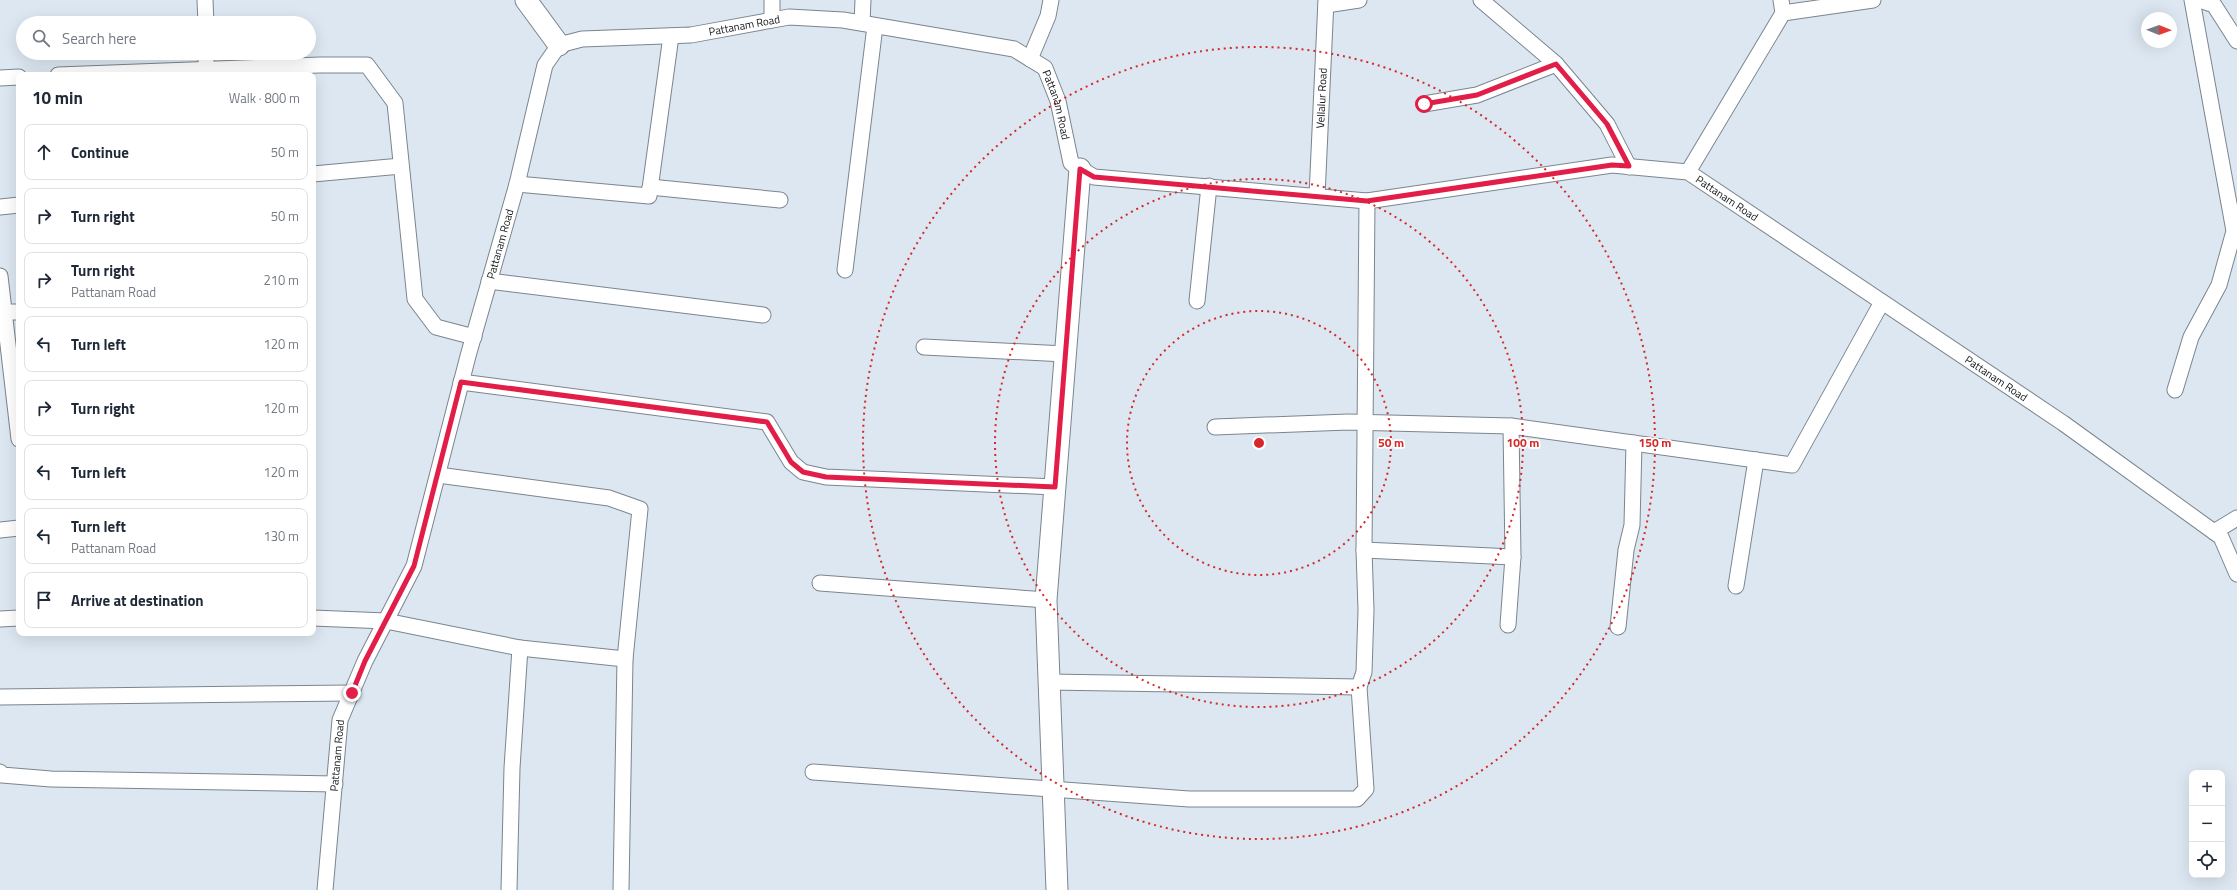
<!DOCTYPE html>
<meta charset="utf-8">
<style>
body{margin:0;font-family:"Titillium Web",sans-serif;background:#f2f2f3;color:#1f2937}
.controls{position:absolute;right:12px;bottom:12px;display:grid;overflow:hidden;border-radius:8px;box-shadow:0 4px 16px #0002}
.controls button{width:36px;height:36px;display:grid;place-items:center;padding:0;border:0;border-bottom:1px solid #e0e1e3;background:#fff;color:#1f2937;font:20px sans-serif}
.compass{position:absolute;left:2141px;top:12px;width:36px;height:36px;border-radius:50%;background:#fff;box-shadow:0 4px 16px #0002;rotate:91deg}
.stop{position:absolute;width:12px;height:12px;margin:-9px;border:3px solid #e11d48;border-radius:50%;background:#fff}
.stop.end{background:#e11d48;border-color:#fff;box-shadow:0 1px 4px #0008}
.list{margin:0;padding:0;list-style:none}
h2{display:flex;justify-content:space-between;align-items:center;height:52px;margin:0;padding:0 16px;font-size:17px}
h2 small{font-size:13px;font-weight:400;color:#747a83}
.list li{display:grid;grid-template-columns:26px 1fr auto;gap:12px;align-items:center;box-sizing:border-box;height:56px;margin:0 8px 8px;padding:0 8px;border:1px solid #e0e1e3;border-radius:8px}
.list b{display:block;font-size:15px;white-space:nowrap}
.list p{margin:0;font-size:13px;white-space:nowrap;color:#747a83}
.list em{font-size:13px;font-style:normal;color:#747a83}
.icon{flex:none;width:22px;height:22px;fill:none;stroke:currentColor;stroke-width:2;stroke-linecap:round;stroke-linejoin:round}
.map{position:relative;flex:none;width:2237px;height:890px;overflow:hidden}
.search{position:absolute;background:#fff;box-shadow:0 4px 16px #0002;left:16px;top:16px;width:300px;height:44px;display:flex;align-items:center;gap:10px;box-sizing:border-box;padding:0 14px;border-radius:22px;color:#747a83;font-size:15px}
.panel{position:absolute;background:#fff;box-shadow:0 4px 16px #0002;left:16px;top:72px;width:300px;height:564px;border-radius:8px}
.map>svg:first-child{display:block}
.lines{fill:none;stroke-linecap:round;stroke-linejoin:round}
.street-casing{stroke:#7b858e;stroke-width:17}
.secondary-casing{stroke:#7b858e;stroke-width:23}
.street{stroke:#fff;stroke-width:15}
.secondary{stroke:#fff;stroke-width:21}
.route{stroke:#e11d48;stroke-width:5}
.ring{fill:none;stroke:#d62828;stroke-width:2;stroke-dasharray:2 4}
.labels{text-anchor:middle;dominant-baseline:central;stroke-width:3.5;stroke-linejoin:round;paint-order:stroke}
.street-label{font-size:11px;fill:#12161a;stroke:#fff}
.centre{fill:#d62828;stroke:#fff;stroke-width:2}
.ring-label{font-size:12px;text-anchor:middle;font-weight:bold;fill:#d62828;stroke:#fff;stroke-width:3.5;stroke-linejoin:round;paint-order:stroke}
</style>
<div class="map">
<svg width="2237" height="890" viewBox="0 0 2237 890">
<rect width="100%" height="100%" fill="#dce7f1"/>
<g class="lines">
<defs>
<g id="street">
<path d="M205 0 206 23"/>
<path d="M1481 0 1556 64 1607 124 1629 167"/>
<path d="M2199 0 2214 5 2237 41"/>
<path d="M1326 5 1359 0"/>
<path d="M1783 13 1873 0"/>
<path d="M772 20V0"/>
<path d="M862 23 863 0"/>
<path d="M206 53V75"/>
<path d="M1030 59 1048 16 1051 0"/>
<path d="M58 75 320 65H367L395 103 415 299 436 327 474 337"/>
<path d="M0 78 19 77"/>
<path d="M1424 104 1477 95 1556 64"/>
<path d="M1688 172 1783 13 1781 0"/>
<path d="M313 174 401 166"/>
<path d="M517 184 649 196 671 36"/>
<path d="M650 187 780 200"/>
<path id="s1" d="M1317 196 1326 0"/>
<path d="M0 207 19 205"/>
<path d="M845 270 875 26"/>
<path d="M0 276 19 439"/>
<path d="M489 281 763 315"/>
<path d="M1197 301 1209 186"/>
<path d="M4 312H19"/>
<path d="M924 347 1065 354"/>
<path d="M461 382 767 422 791 462 803 472 826 477 1055 487"/>
<path d="M2175 390 2191 337 2219 285 2234 231 2192 0"/>
<path d="M1215 427 1348 422 1511 426 1792 465 1882 302"/>
<path d="M438 475 609 498 640 509 625 659 621 890"/>
<path d="M0 530 19 528"/>
<path d="M2214 532 2237 518"/>
<path d="M1364 550 1513 557"/>
<path d="M820 583 1046 600"/>
<path d="M1736 586 1756 460"/>
<path d="M313 618 386 621 520 648 625 659"/>
<path d="M0 619 19 618"/>
<path d="M1508 625 1513 557 1511 426"/>
<path d="M1618 627 1626 550 1632 525 1634 443"/>
<path d="M1048 682 1359 687"/>
<path d="M0 697 352 693"/>
<path d="M0 772 2 775 51 779 335 784"/>
<path d="M813 772 1189 799H1357L1366 789 1359 687 1364 672 1366 610 1364 550 1367 201"/>
<path id="s2" d="M325 890 340 720 365 661 414 566 468 356 517 184 545 65 559 45 582 39 691 35 789 17 843 20 1014 49 1045 68 1058 101 1071 163 1094 177 1367 201 1612 165 1688 172 2063 423 2221 537 2237 574"/>
<path d="M509 890 512 768 520 648"/>
</g>
<path id="secondary" d="M526 0 559 45
M1057 890 1046 600 1080 169"/>
</defs>
<!-- street casing -->
<use href="#street" class="street-casing"/>
<!-- secondary casing -->
<use href="#secondary" class="secondary-casing"/>
<!-- street -->
<use href="#street" class="street"/>
<!-- secondary -->
<use href="#secondary" class="secondary"/>
</g>
<g class="lines">
<!-- route -->
<path class="route" d="M352 693 365 661 414 566 461 382 767 422 791 462 803 472 826 477 1055 487 1080 169 1094 177 1367 201 1612 165 1629 166 1607 124 1556 64 1477 95 1424 104"/>
</g>
<!-- distance rings -->
<g class="ring">
<circle cx="1259" cy="443" r="132"/>
<circle cx="1259" cy="443" r="264"/>
<circle cx="1259" cy="443" r="396"/>
</g>
<g class="labels">
<!-- street labels -->
<g class="street-label">
<text stroke="none"><textPath href="#s2" startOffset="1071">Pattanam Road</textPath></text>
<text stroke="none"><textPath href="#s1" startOffset="98">Vellalur Road</textPath></text>
<text stroke="none"><textPath href="#s2" startOffset="1419">Pattanam Road</textPath></text>
<text stroke="none"><textPath href="#s2" startOffset="2151">Pattanam Road</textPath></text>
<text stroke="none"><textPath href="#s2" startOffset="675">Pattanam Road</textPath></text>
<text stroke="none"><textPath href="#s2" startOffset="2475">Pattanam Road</textPath></text>
<text stroke="none"><textPath href="#s2" startOffset="135">Pattanam Road</textPath></text>
</g>
</g>
<circle cx="1259" cy="443" r="6" class="centre"/>
<g class="ring-label">
<text x="1391" y="447">50 m</text>
<text x="1523" y="447">100 m</text>
<text x="1655" y="447">150 m</text>
</g>
</svg>
<div class="controls">
<button>+</button>
<button>−</button>
<button><svg class="icon" aria-label="locate" viewBox="0 0 24 24"><circle cx="12" cy="12" r="6"/><path d="M12 2v4M12 18v4M2 12h4M18 12h4"/></svg></button>
</div>
<svg class="compass" viewBox="-18 -18 36 36"><path d="M0-13l5 13h-10z" fill="#e53935"/><path d="M0 13l5-13h-10z" fill="#747a83"/></svg>
<div class="stop" style="left:1424px;top:104px"></div>
<div class="stop end" style="left:352px;top:693px"></div>
<div class="search"><svg class="icon" aria-label="search" viewBox="0 0 24 24"><circle cx="10" cy="10" r="6"/><path d="M15 15l6 6"/></svg>Search here</div>
<section class="panel">
<h2>10 min<small>Walk · 800 m</small></h2>
<ul class="list">
<li><svg class="icon" aria-label="ahead" viewBox="0 0 24 24"><path d="M12 20V5M6 11l6-6 6 6"/></svg><div><b>Continue</b></div><em>50 m</em></li>
<li><svg class="icon" aria-label="right" viewBox="0 0 24 24"><path d="M7 20v-9h11M14 6l5 5-5 5"/></svg><div><b>Turn right</b></div><em>50 m</em></li>
<li><svg class="icon" aria-label="right" viewBox="0 0 24 24"><path d="M7 20v-9h11M14 6l5 5-5 5"/></svg><div><b>Turn right</b><p>Pattanam Road</p></div><em>210 m</em></li>
<li><svg class="icon" aria-label="left" viewBox="0 0 24 24"><path d="M17 20v-9H6M10 6l-5 5 5 5"/></svg><div><b>Turn left</b></div><em>120 m</em></li>
<li><svg class="icon" aria-label="right" viewBox="0 0 24 24"><path d="M7 20v-9h11M14 6l5 5-5 5"/></svg><div><b>Turn right</b></div><em>120 m</em></li>
<li><svg class="icon" aria-label="left" viewBox="0 0 24 24"><path d="M17 20v-9H6M10 6l-5 5 5 5"/></svg><div><b>Turn left</b></div><em>120 m</em></li>
<li><svg class="icon" aria-label="left" viewBox="0 0 24 24"><path d="M17 20v-9H6M10 6l-5 5 5 5"/></svg><div><b>Turn left</b><p>Pattanam Road</p></div><em>130 m</em></li>
<li><svg class="icon" aria-label="arrive" viewBox="0 0 24 24"><path d="M6 21V4h12l-3 4 3 4H6"/></svg><div><b>Arrive at destination</b></div></li>
</ul>
</section>
</div>
